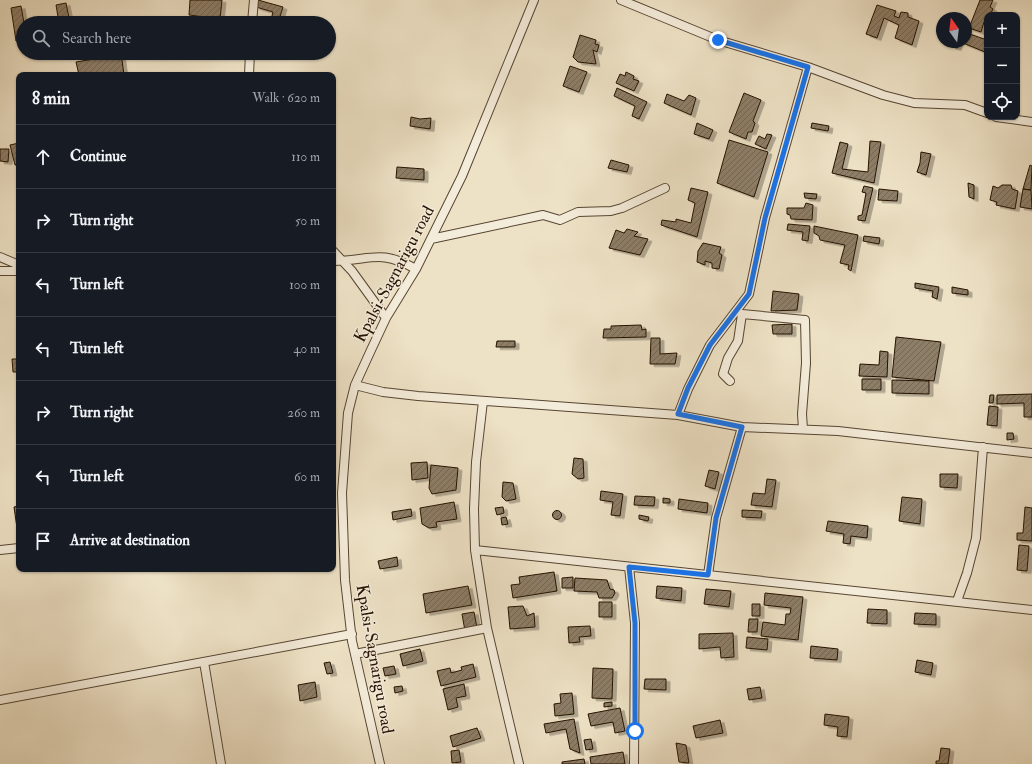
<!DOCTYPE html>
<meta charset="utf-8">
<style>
body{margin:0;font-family:"IM FELL Double Pica",serif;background:#20242c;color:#f1f3f6}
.controls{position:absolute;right:12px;top:12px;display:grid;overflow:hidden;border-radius:8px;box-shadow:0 1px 3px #0004}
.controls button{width:36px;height:36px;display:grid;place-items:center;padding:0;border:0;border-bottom:1px solid #363941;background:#171b24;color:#f1f3f6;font:20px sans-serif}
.compass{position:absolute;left:936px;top:12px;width:36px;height:36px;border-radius:50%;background:#171b24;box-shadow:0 1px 3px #0004;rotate:346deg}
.stop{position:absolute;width:12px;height:12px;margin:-9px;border:3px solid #1a73e8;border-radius:50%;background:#fff}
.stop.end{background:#1a73e8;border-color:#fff;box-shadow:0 1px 4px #0008}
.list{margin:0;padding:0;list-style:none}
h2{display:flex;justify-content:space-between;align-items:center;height:52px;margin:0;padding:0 16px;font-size:17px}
h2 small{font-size:13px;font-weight:400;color:#9ea1a6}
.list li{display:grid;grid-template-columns:26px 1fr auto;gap:12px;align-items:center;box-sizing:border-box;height:64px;padding:0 16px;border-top:1px solid #363941}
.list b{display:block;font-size:15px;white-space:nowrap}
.list em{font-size:13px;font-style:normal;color:#9ea1a6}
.icon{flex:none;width:22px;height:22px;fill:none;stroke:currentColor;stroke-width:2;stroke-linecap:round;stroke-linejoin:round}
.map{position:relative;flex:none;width:1032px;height:764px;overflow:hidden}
.search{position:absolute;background:#171b24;box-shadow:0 1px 3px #0004;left:16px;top:16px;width:320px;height:44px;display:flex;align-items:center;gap:10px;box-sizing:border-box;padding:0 14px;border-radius:22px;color:#9ea1a6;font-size:15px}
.panel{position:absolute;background:#171b24;box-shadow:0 1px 3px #0004;left:16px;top:72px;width:320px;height:500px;border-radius:8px}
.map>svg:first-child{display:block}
.building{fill:url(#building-hatch);stroke:#241100;filter:url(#shadow)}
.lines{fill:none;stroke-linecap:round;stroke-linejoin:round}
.minor-casing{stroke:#564532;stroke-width:10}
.minor{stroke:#f4ecda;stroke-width:8}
.route{stroke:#1a73e8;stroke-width:5}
.labels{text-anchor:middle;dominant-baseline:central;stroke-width:3;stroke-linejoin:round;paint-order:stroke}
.street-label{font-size:17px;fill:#241100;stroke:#f4ecda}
</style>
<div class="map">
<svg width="1032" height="764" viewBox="0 0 1032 764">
<defs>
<pattern id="building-hatch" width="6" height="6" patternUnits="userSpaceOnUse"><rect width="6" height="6" fill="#8d7e67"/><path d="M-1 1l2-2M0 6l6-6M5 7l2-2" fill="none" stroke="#736652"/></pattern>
<filter id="shadow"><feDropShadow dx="4" dy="2.5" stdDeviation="0" flood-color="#0004"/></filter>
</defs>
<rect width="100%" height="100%" fill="#eee2c6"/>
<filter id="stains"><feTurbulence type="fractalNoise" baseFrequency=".005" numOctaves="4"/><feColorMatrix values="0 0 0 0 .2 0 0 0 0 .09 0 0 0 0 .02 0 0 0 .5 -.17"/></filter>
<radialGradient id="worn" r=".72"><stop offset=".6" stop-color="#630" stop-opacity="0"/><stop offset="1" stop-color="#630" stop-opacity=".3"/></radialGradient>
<!-- building -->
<path class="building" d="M190 0H222L220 19 189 15Z
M258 0 283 7 278 23H270L273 12 256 7Z
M980 0H993L990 7 993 9 991 13 987 15V23L984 22 981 32 969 28Z
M66 3 70 23H59L56 5Z
M877 5 896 11 894 16 899 18 901 12 908 13V17L919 21 912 45 895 38 899 25 884 18 877 38 866 34Z
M21 6 24 23 23 40 16 41 11 8Z
M967 33 987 40 985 52 963 43 966 42Z
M580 35 596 40 595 44 599 45 597 52 593 50 596 64 578 62 573 57Z
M952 42H959L957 48 951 46Z
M105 53H121L124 75H79L76 62 105 57Z
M570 66 587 72 579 92 563 86Z
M626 72 634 76 633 79 639 81 634 91 616 83 620 74 625 76Z
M617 88 647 102 639 119 632 116 635 106 614 96Z
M744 93 761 100 753 121 755 123 752 132H748L746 139 729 132Z
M667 94 684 101 689 95 696 98 691 115 664 103Z
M411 117 420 119 431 118 430 129 410 126Z
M697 123 713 130 709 139 694 134Z
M812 123 829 126 828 131 811 128Z
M767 134 772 135 766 149 755 144 759 136 765 139Z
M729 140 768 152 754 197 717 183Z
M870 141 881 142 874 183 832 173 840 142 848 144 842 169 868 172Z
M19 143V165H15L10 145Z
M0 149H9L8 162 0 161Z
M921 152 931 154 926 175 917 172 920 163Z
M611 160 629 165 627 172 608 168Z
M1030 165 1032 166 1031 190 1023 189Z
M397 167 424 169V180L396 178Z
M968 183 974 185V199L969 197Z
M1002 185H1011L1012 189 1018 191 1015 209 996 205 997 202 990 200 993 186 998 188Z
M864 186 873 188 865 221 858 220V216L862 215 866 193 862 192Z
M691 188 708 192 697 237 661 225 662 220 676 222V219L691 223 695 203 688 200Z
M879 189 898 191 897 201 878 200Z
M1023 189 1031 190 1032 209 1020 207Z
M804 193 817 194 816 199 805 198Z
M806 203 813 205 812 220 791 219 790 215 787 214V208H804Z
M788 224 810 226 808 241 802 240 803 232 787 230Z
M814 226 858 235 851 271 848 269 849 265 840 263 845 245 820 240 819 236 814 233Z
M627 229 638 232 634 236 648 239 640 255 609 248 616 230 624 233Z
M864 236 880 238 879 244 863 241Z
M703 243 721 247 719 253 722 255 719 269 712 268V263L705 261V265L697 262 698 251Z
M915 283 939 287 937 299 932 297 933 291 915 288Z
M952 287 968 290V295L952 293Z
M773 291 799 294 797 310 771 311Z
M792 324V334H773L772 325Z
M641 325 642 330 646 329V337L603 338 604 329H611V326Z
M896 337 941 342 934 381 892 377Z
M651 338H660V354L677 353 675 364H650Z
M497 341H515V347H496Z
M880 351 888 352 887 377 859 376 860 364 879 365Z
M12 359H19V372H13Z
M862 379H881V390H862Z
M892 380 929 381V394L892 393Z
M1032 394V417H1024V403L997 404V395Z
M990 395H994L993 403H989Z
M989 406 998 407 997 426 987 425Z
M1007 433H1013L1014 439 1007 440Z
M574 458 583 459 584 478 578 479 572 474Z
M427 462 428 478 412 480 411 463Z
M431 465 458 468 456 490 432 494 429 488Z
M709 470 719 472 715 489 705 486Z
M940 474H958L957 488 940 487Z
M767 479 776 480 772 507 751 505 753 493 765 494Z
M503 482 513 483 516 499 506 501 502 497Z
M601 491 623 494 620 516 611 515 613 502 600 500Z
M635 496 655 497 654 506 634 505Z
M902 497 922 499 920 524 899 521Z
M663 498 670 499V503H663Z
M679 499 708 503 707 513 678 509Z
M454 502 457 519 436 522 437 527 429 528 422 524 420 508Z
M19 506V528H17L14 507Z
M503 507 504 513 497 515 495 508Z
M1025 507 1032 508V541L1017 540V533H1023Z
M411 509 412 516 393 520 392 512Z
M742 510 762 511 761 518 742 517Z
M552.5 515a4.5 4.5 0 1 1 9 0a4.5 4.5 0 1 1-9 0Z
M639 515 649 517 648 521 639 519Z
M506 517 508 524 502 525 501 518Z
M828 521 868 526 867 538 851 536 850 544 843 543 844 534 826 531Z
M1019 545 1029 546 1027 571 1017 570Z
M397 557 398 566 380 569 378 561Z
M554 572 557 591 513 598 511 585 520 584 519 577Z
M573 577V588H562V578Z
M575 578 607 580 610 589 614 590 615 593 612 598H599L597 592 574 591Z
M468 586 472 605 426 613 423 594Z
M657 586 682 588 681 601 656 598Z
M706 589 731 591 729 607 704 604Z
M765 593 803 597 798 640 761 636 763 622 785 625 786 614H790L791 608 764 605Z
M599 602H612V617H599Z
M752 604H760V616H752Z
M523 606 527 616 534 613 535 627 510 629 508 607Z
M868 609 887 610V624L867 623Z
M474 612 477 628 465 631 462 614Z
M915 613 936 614V625L914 624Z
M749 619H758L757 632H748Z
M590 626 591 636 579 637 580 642 569 643 568 627Z
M733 633 734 657 721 658 720 647 699 649V634Z
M747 637 768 639 767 650 746 648Z
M811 646 838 649 837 660 810 658Z
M420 649 423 661 403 666 400 654Z
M917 660 933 663 931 675 915 672Z
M330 662 333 673 327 674 324 663Z
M473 664 476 677 441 686 437 671 450 668 451 673 462 670 461 667Z
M394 666 396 674 385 676 383 668Z
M593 668 613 669 612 699 592 698Z
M645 679H666V690L644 689Z
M315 682 317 697 300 701 298 685Z
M464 684 466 696 456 698 458 707 448 710 443 689Z
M402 686 403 691 395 693 394 687Z
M760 687 762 698 749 700 747 689Z
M572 693 574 714 555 716 554 704 561 703 560 694Z
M612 702V706L604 707V703Z
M620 708 625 731 615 733 613 722 591 726 588 714Z
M825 714 849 717 847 737 837 736 838 727 824 725Z
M574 719 580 753 570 749 566 729 546 733 544 724Z
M720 720 723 733 696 738 693 726Z
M477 728 481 738 453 747 450 736Z
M591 739 593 749 586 750 584 740Z
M676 743 686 745 689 763 679 762Z
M941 748 950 749 948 764H936V761H939Z
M459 750 461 762 452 763 451 751Z
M623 752 625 764H591L590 757Z
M584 759 585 764H562V762Z"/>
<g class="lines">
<defs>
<path id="minor" d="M621 0 718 40 808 67 883 95 914 103 965 105 987 113
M252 23 254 0
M249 75 250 53
M996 117 1032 122
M431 239 543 215 560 220 578 212 611 211 622 208 665 188
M333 251 352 271 386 318
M0 257 19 265
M333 261C371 261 378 248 416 269
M0 271H19
M730 381 723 374 728 358 738 341 742 314 805 320 806 363 802 414 803 429
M355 385 383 392 418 396 678 415 742 427 838 431 1032 453
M483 401 476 462 474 509 475 550 487 628 519 764
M678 415 688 389 710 345 749 294 765 218 808 67
M0 550 19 548
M475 550 1032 610
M629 567 635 623 634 764
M708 575 716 518 742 427
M957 601 967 573 976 538 983 447
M355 654 487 628
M204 662 221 764
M0 700 352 634
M380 764 352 641 345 580 342 493 348 413 355 385 371 350 386 318 416 269 462 176 534 0"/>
</defs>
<!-- minor casing -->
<use href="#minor" class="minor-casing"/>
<!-- minor -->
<use href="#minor" class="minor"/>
</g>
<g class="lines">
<!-- route -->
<path class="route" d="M635 731V623L629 567 708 575 716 518 742 427 678 414 688 388 710 345 749 294 765 218 808 67 718 40"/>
</g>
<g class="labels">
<!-- street labels -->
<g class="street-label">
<text transform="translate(394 274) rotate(-62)">Kpalsi-Sagnarigu road</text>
<text transform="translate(375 659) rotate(80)">Kpalsi-Sagnarigu road</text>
</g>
</g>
<rect width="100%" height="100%" filter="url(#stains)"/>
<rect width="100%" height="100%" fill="url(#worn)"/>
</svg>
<div class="controls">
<button>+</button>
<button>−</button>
<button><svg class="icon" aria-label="locate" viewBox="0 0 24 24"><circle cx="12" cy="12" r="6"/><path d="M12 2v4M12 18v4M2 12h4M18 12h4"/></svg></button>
</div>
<svg class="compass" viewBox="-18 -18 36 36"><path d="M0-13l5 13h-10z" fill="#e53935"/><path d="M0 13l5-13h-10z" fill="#9ea1a6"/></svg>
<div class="stop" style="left:635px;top:731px"></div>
<div class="stop end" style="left:718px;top:40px"></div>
<div class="search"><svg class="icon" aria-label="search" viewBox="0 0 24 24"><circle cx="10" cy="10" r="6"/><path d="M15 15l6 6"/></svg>Search here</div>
<section class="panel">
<h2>8 min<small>Walk · 620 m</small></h2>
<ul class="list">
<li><svg class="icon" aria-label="ahead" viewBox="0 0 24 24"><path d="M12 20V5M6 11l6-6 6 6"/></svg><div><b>Continue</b></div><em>110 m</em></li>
<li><svg class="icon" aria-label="right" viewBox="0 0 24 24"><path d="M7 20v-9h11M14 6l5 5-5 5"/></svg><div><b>Turn right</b></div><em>50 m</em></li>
<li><svg class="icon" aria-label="left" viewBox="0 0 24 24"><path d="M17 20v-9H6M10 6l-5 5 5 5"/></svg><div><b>Turn left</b></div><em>100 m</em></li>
<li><svg class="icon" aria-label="left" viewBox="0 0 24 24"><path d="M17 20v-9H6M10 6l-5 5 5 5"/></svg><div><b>Turn left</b></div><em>40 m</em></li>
<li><svg class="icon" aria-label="right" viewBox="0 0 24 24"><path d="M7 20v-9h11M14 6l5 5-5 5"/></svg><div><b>Turn right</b></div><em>260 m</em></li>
<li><svg class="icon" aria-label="left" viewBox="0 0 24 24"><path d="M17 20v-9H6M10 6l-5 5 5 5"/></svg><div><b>Turn left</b></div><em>60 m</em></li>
<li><svg class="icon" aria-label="arrive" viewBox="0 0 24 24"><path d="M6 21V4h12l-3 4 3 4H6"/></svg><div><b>Arrive at destination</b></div></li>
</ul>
</section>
</div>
